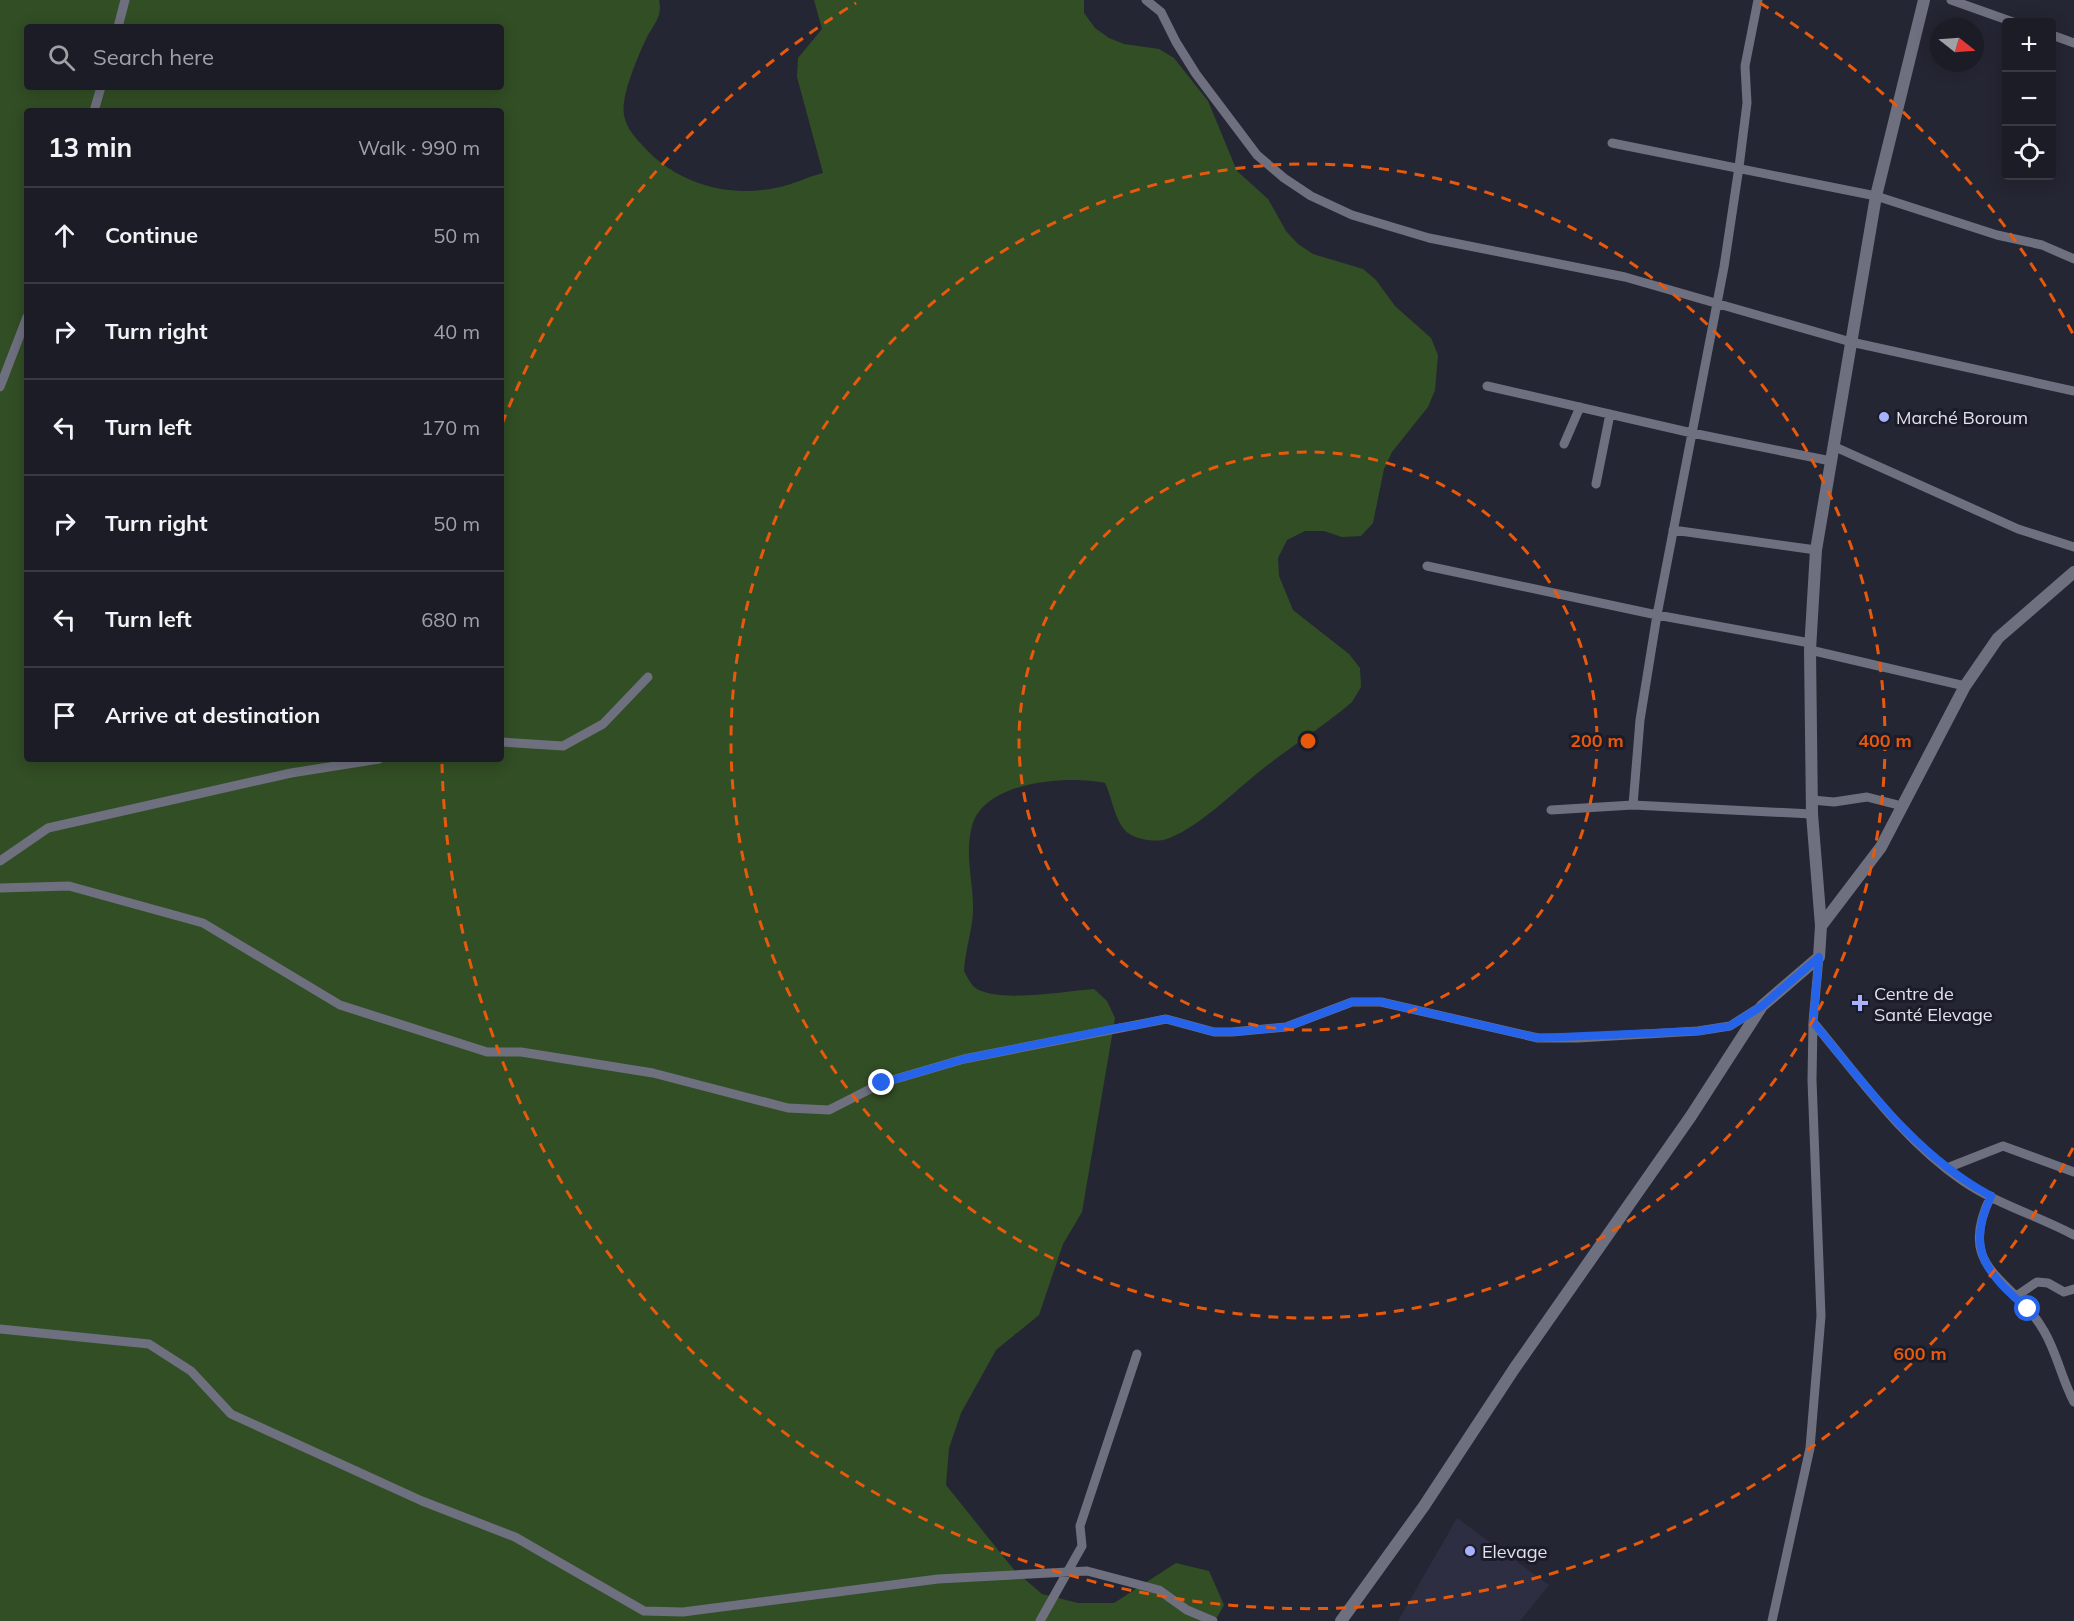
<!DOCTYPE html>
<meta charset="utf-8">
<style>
body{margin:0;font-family:Mulish,sans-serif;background:#25252e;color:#f1f3f6}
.controls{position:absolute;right:18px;top:18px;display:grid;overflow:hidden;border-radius:6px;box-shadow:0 3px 15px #0003}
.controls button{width:54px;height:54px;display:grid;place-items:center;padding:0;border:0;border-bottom:2px solid #3a3a43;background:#1c1c26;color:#f1f3f6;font:30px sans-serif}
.compass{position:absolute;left:1930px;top:18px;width:54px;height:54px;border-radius:50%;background:#1c1c26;box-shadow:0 3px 15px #0003;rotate:107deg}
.stop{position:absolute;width:18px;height:18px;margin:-14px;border:4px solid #2563eb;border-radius:50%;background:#fff}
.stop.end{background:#2563eb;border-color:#fff;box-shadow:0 2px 6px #0008}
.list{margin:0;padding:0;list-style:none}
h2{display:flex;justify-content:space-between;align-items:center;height:78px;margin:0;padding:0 24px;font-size:26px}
h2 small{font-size:20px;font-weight:400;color:#a0a1a7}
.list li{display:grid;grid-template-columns:39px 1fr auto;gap:18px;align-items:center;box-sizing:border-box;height:96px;padding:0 24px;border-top:2px solid #3a3a43}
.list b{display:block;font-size:22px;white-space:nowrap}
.list em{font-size:20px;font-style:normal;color:#a0a1a7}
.icon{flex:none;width:33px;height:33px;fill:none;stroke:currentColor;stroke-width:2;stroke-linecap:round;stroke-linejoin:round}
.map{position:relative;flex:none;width:2074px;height:1621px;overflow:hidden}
.search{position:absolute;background:#1c1c26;box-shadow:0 3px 15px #0003;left:24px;top:24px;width:480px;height:66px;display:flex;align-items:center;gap:15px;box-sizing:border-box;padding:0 21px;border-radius:6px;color:#a0a1a7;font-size:22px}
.panel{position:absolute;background:#1c1c26;box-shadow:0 3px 15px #0003;left:24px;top:108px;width:480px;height:654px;border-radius:6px}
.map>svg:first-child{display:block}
.built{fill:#2d2e41}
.green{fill:#324e25;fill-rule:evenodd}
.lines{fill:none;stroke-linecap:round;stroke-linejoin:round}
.minor{stroke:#6e707f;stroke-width:9}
.tertiary{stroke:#6e707f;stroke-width:12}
.route{stroke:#2563eb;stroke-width:8}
.ring{fill:none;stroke:#e8590c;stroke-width:3;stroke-dasharray:10 8}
.poi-dot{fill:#a7b1fc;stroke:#1b1c29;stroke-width:2}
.labels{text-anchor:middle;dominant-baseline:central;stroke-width:6;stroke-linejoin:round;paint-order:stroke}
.poi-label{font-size:18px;fill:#e0e1ea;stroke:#1b1c29;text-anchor:start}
.centre{fill:#e8590c;stroke:#1b1c29;stroke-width:3}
.ring-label{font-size:18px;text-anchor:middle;font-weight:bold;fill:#e8590c;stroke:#1b1c29;stroke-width:6;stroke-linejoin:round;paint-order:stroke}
</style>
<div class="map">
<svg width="2074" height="1621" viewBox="0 0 2074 1621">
<rect width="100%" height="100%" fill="#252633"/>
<!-- built -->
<path class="built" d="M1457 1518 1549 1585 1520 1621H1398Z"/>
<!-- green -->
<path class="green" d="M0 0H659C663 16 654 24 647 37 638 56 627 82 624 102 621 121 631 133 643 146 676 183 727 198 775 188 792 185 807 177 823 173L797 77 798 58 822 29 814 0H1084V13L1095 28 1109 38 1124 44 1159 49 1174 58 1208 101 1237 171 1268 199 1286 231 1298 244 1313 254 1363 269 1376 280 1395 306 1431 338 1438 355 1435 390 1428 407 1392 452 1384 469 1373 523 1361 536 1342 537 1324 531H1305L1287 540 1278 558 1279 576 1293 610 1349 654 1360 668 1361 687 1352 702C1323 727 1290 747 1260 771 1235 791 1194 832 1163 840 1153 842 1136 839 1128 833 1115 823 1112 797 1105 783 1068 775 984 781 972 826 964 856 974 883 973 912 972 932 965 951 964 971 967 976 970 983 974 987 995 1004 1066 991 1094 989L1107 1001 1115 1018 1082 1212 1063 1244 1039 1315 996 1350 961 1413 949 1448 946 1485 1015 1571 1042 1594 1078 1603H1114L1176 1563 1209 1571 1224 1605 1215 1621H0ZM27 27H501V87H27ZM27 111H501V759H27Z"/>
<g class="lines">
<!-- minor -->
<path class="minor" d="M1146 0 1161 12 1176 42 1196 74 1257 155 1284 178 1311 196 1352 215 1429 238 1625 277 1851 342 2074 391
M1951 0 2013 22
M118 27 125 0
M2052 35 2074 43
M94 111 101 87
M1612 143 1876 196 1997 235 2042 245 2074 259
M1487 386 1692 433 1831 461
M0 387 27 317
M1564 444 1580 407
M1833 446 2018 529 2074 547
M1596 484 1610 414
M1673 530 1816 550
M1427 566 1657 615 1810 643
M1810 650 1965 686
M501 742 563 746 603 724 648 677
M1812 800 1834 802 1867 797 1902 806
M1633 805 1640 720 1657 615 1724 267 1739 167 1747 103 1745 66 1758 0
M1551 810 1633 805 1812 814
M0 861 48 828 291 773 379 759
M0 888 69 886 203 923 340 1005 487 1052H521L653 1073 788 1108 829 1110 882 1083 964 1059 1166 1019 1214 1032H1232L1286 1027 1352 1002H1381L1538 1038H1578L1698 1031 1730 1026 1760 1007
M1813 1022C1859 1077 1903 1140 1963 1181 1997 1204 2038 1216 2074 1235
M1947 1168 2003 1146 2074 1172
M1991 1196C1954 1271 2013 1277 2044 1331 2057 1353 2062 1380 2074 1402
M2015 1297 2037 1282 2048 1283 2064 1292 2074 1289
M0 1329 149 1344 191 1371 231 1414 422 1501 515 1537 644 1611 683 1612 938 1579 1087 1571 1159 1590 1187 1610 1213 1621
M1040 1621 1082 1546 1080 1526 1137 1354
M1772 1621 1810 1448 1821 1316 1812 1080 1813 1022 1819 957"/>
<!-- tertiary -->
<path class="tertiary" d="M1821 926 1881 847 1965 686 1998 638 2074 572
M1341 1621 1424 1506 1514 1369 1691 1116 1762 1006 1819 957 1821 926 1812 814 1810 650 1816 550 1876 196 1924 0"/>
</g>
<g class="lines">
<!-- route -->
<path class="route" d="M882 1083 964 1059 1122 1027C1138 1026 1151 1021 1166 1019L1214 1032H1232L1286 1027 1352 1002H1381L1538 1038 1698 1031 1730 1026 1762 1006 1819 957 1813 1022C1866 1086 1916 1156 1991 1196 1965 1250 1987 1274 2028 1309"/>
</g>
<!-- distance rings -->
<g class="ring">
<circle cx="1308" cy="741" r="289"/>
<circle cx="1308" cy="741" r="577"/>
<path d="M2073 1148A866 866 0 0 1 442 764M502 424A866 866 0 0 1 856 3M1760 3A866 866 0 0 1 2073 334"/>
</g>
<!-- markers -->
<g class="poi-dot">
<circle cx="1884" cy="417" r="6"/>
<path d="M1857 994h6v6h6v6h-6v6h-6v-6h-6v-6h6z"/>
<circle cx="1470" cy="1551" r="6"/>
</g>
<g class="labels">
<!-- poi labels -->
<g class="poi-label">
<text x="1896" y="417">Marché Boroum</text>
<text x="1874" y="993">Centre de<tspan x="1874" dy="21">Santé Elevage</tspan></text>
<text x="1482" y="1551">Elevage</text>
</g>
</g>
<circle cx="1308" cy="741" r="9" class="centre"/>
<g class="ring-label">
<text x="1597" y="747">200 m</text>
<text x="1885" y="747">400 m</text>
<text x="1920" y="1360">600 m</text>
</g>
</svg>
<div class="controls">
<button>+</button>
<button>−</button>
<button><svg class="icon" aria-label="locate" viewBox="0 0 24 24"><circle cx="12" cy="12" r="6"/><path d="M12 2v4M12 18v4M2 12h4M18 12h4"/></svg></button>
</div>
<svg class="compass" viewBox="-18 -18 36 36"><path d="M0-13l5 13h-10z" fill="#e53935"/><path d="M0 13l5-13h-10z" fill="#a0a1a7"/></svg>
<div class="stop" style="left:2028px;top:1309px"></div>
<div class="stop end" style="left:882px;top:1083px"></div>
<div class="search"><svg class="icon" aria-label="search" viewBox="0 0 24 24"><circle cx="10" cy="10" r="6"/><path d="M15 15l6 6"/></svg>Search here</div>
<section class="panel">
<h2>13 min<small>Walk · 990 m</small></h2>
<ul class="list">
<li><svg class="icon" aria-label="ahead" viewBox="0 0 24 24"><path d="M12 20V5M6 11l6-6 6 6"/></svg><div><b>Continue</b></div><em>50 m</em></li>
<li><svg class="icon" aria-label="right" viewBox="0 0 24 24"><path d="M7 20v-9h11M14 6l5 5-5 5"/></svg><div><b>Turn right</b></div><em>40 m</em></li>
<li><svg class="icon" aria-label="left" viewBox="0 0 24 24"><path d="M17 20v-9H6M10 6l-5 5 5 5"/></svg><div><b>Turn left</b></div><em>170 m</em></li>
<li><svg class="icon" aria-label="right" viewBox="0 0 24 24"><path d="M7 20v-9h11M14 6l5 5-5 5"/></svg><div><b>Turn right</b></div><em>50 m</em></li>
<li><svg class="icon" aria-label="left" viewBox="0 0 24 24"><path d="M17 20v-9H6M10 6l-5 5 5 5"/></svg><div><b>Turn left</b></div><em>680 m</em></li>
<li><svg class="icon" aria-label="arrive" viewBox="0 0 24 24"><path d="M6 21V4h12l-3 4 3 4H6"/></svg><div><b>Arrive at destination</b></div></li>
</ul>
</section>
</div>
